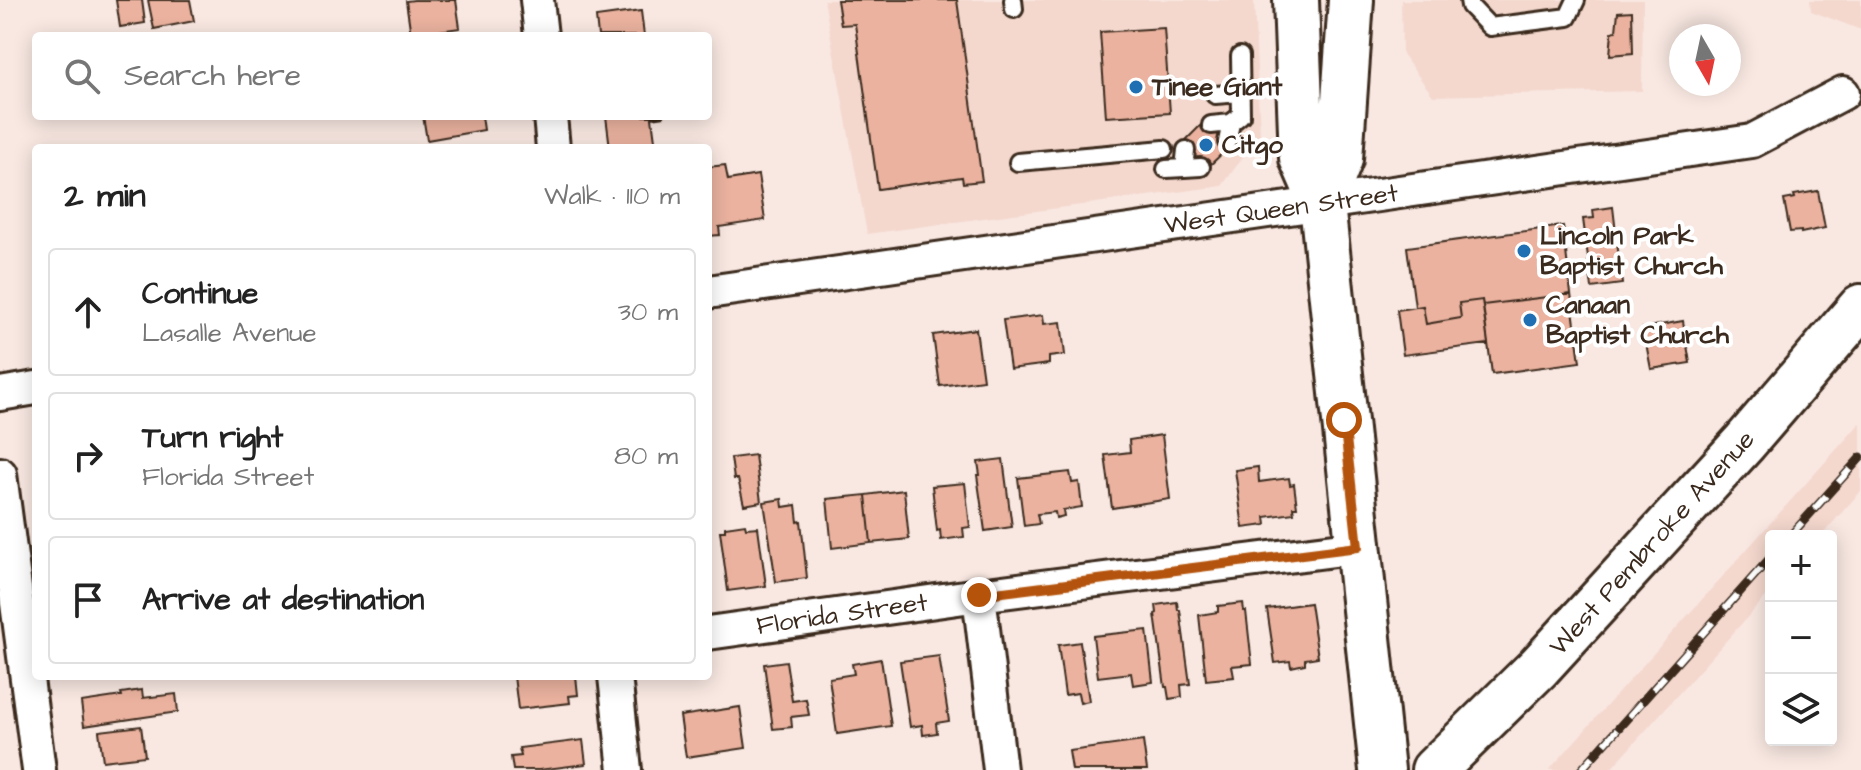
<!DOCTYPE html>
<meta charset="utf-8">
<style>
body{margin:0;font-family:"Architects Daughter",sans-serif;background:#f6f6f6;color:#222}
.controls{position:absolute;right:24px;bottom:24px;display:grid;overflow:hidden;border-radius:8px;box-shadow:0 4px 20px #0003}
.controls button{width:72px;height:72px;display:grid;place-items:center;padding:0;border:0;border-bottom:2px solid #e0e0e0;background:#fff;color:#222;font:40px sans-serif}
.compass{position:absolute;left:1669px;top:24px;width:72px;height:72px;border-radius:50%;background:#fff;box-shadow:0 4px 20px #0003;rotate:171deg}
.stop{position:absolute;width:24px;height:24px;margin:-18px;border:6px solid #b45309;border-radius:50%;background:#fff}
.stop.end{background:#b45309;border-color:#fff;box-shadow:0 2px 8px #0008}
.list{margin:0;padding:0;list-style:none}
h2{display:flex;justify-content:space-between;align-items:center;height:104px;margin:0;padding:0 32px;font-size:34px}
h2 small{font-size:26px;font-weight:400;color:#767676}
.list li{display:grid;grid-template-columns:52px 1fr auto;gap:24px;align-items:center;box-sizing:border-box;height:128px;margin:0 16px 16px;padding:0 16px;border:2px solid #e0e0e0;border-radius:8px}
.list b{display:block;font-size:30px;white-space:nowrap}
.list p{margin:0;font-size:26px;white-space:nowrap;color:#767676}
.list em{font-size:26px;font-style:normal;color:#767676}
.icon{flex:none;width:44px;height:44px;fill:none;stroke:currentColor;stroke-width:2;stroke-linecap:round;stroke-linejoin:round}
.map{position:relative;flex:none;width:1861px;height:770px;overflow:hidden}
.search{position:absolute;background:#fff;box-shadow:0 4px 20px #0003;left:32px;top:32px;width:680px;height:88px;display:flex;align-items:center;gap:20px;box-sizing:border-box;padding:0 28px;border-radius:8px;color:#767676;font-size:30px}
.panel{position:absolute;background:#fff;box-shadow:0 4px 20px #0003;left:32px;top:144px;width:680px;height:536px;border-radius:8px}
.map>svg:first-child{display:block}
.built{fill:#f4d8ce}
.building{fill:#eab29f;stroke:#3b2a1e;stroke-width:2}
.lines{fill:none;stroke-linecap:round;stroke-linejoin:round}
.lane-casing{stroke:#3b2a1e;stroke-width:22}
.street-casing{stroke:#3b2a1e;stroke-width:38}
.secondary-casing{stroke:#3b2a1e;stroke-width:50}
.lane{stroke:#fff;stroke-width:16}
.street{stroke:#fff;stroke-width:32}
.secondary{stroke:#fff;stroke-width:44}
.rail-casing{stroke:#3b2a1e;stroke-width:9}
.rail{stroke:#fff;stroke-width:6;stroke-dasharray:18;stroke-linecap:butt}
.route{stroke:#b45309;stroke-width:10}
.poi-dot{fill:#1f6fb2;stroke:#fff;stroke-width:3}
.labels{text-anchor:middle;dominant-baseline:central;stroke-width:8;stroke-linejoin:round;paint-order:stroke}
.poi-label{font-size:26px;font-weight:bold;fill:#3b2a1e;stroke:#fff;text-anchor:start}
.street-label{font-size:26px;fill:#3b2a1e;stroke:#fff}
</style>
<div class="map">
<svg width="1861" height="770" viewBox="0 0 1861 770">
<rect width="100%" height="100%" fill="#f9e8e2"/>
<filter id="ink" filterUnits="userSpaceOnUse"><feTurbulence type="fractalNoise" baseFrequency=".0125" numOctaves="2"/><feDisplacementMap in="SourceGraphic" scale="16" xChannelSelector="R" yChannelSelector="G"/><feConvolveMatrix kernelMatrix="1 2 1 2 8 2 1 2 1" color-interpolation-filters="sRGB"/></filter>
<g filter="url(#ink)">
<!-- built -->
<path class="built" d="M824 0H1254L1260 134 1222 186 867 234Z
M1401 0H1643L1642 91 1433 96 1402 54Z
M1810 0H1861V30L1811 11Z
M1861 422V491L1821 536H1771V591L1610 770H1549Z"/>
<!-- building -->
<path class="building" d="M116 0H142L145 23 120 27Z
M148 0H190L194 21 154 29Z
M414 0H456L460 28 411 35 406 1Z
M837 0H957L982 181 963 183 962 177 878 189 855 24 841 25Z
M641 11 644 36H598L596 17Z
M1632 11 1633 53 1610 55 1612 32 1616 31 1618 12Z
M1164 28 1170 113 1106 117 1100 32Z
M423 116H482L484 130 427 140Z
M606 116H665L652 118 656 148H610Z
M1206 120 1231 145 1205 170 1181 145Z
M725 165 728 180 758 175 765 220 719 227 720 235 708 236V167Z
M1818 191 1825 228 1801 233V231L1790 232 1784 200 1795 198 1794 195Z
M1613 207 1622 284 1592 288 1583 219 1594 218 1593 210Z
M1563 226 1571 294 1483 305 1482 300 1459 303 1461 318 1426 324 1423 306 1415 307 1407 247Z
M1571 294 1580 362 1492 374 1483 305Z
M1482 300 1488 344 1403 355 1397 310 1423 306 1426 324 1461 318 1459 303Z
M1043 315 1044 324 1061 322 1065 355 1049 357V364L1010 369 1003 320Z
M1683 321 1690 363 1651 369 1643 328Z
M976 329 983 380 940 386 933 335Z
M1162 435 1170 499 1112 508 1105 455 1130 452 1129 440Z
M755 455 761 502 744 505 738 479H734L731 458Z
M1003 459 1012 527 985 531 977 475H980L978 462Z
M1258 467 1259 482 1289 478 1290 485 1294 484 1297 507H1293L1294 513 1265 517 1266 525 1243 528 1235 470Z
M1070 472 1072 483 1079 482 1082 507 1063 510 1064 516 1056 518 1055 512 1037 514 1039 524 1024 526 1018 478Z
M965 483 970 527 963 528 964 537 941 540 940 530 937 531 932 486Z
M904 490 909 539 871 543 866 495Z
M866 495 871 543 832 548 827 499Z
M782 499 783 507 796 505 798 522 801 521 807 578 776 582 764 502Z
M745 524 746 528 758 527 766 586 728 591 720 531H725V527Z
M1177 602 1178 610H1180L1190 684 1181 685 1182 697 1169 699 1167 687H1165L1155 614 1157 613 1156 605Z
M1243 603 1244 611H1246L1252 664 1232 666 1234 677 1206 680 1199 615 1218 612V606Z
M1310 603 1318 657 1305 659V664L1291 667 1290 661 1275 663 1267 609Z
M1147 630 1153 682 1133 685 1131 673 1098 677 1093 636Z
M1080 642 1089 701 1080 703 1078 693 1065 695 1058 645Z
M939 656 949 721 936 723 937 733 923 735 922 725 910 727 900 661Z
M881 659 891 726 837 734 829 678 854 674 852 664Z
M786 661 792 701 806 699 809 715 791 717 792 727 773 729 764 664Z
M514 676H576L578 695 569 696 570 703 518 709Z
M142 690 143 698 176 694 178 712 84 726 81 702 122 696 121 693Z
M740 707 746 748 686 757 680 716Z
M141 726 145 756 103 761 99 731Z
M583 740 586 764 539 770H513L511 757 521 756 519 748Z
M1143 741 1147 770H1072L1069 751Z"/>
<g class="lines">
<defs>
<path id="lane" d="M1013 0 1014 9
M1469 0 1470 6 1490 27 1568 17 1576 0
M1215 95 1241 93
M1231 123 1241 115 1240 56
M1211 125 1231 123 1227 142
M1186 150 1184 168 1201 167
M1018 162 1164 149
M1166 169 1184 168"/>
<path id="street" d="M537 0 541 36
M550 116 553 148
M708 292 1752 141 1843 93
M0 394 36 388
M0 474 39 770
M979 595 1000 770
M708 633 979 595 1358 547
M615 676 625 770"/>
<path id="secondary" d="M1296 0 1302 158 1322 204 1382 770
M1322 204 1340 159 1351 0
M1434 770 1539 667 1745 442 1861 307"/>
</defs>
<!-- lane casing -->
<use href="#lane" class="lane-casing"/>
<!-- street casing -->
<use href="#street" class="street-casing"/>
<!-- secondary casing -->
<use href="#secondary" class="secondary-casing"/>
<!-- lane -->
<use href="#lane" class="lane"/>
<!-- street -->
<use href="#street" class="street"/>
<!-- secondary -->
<use href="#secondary" class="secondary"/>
<defs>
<path id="rail" d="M1790 536 1861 457
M1581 770 1771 557"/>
</defs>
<!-- rail casing -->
<use href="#rail" class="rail-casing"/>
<!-- rail -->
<use href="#rail" class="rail"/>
</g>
</g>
<g class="lines" filter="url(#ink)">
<!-- route -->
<path class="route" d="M979 595 1358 547 1344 420"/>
</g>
<!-- markers -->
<g class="poi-dot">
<circle cx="1136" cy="87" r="8"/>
<circle cx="1206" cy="145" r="8"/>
<circle cx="1524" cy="251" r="8"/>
<circle cx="1530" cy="320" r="8"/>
</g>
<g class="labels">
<!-- poi labels -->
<g class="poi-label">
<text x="1152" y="87">Tinee Giant</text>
<text x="1222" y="145">Citgo</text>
<text x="1540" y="236">Lincoln Park<tspan x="1540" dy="30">Baptist Church</tspan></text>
<text x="1546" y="305">Canaan<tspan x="1546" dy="30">Baptist Church</tspan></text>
</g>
<!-- street labels -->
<g class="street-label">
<text transform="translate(1281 209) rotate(-8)">West Queen Street</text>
<text transform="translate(1652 543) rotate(-48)">West Pembroke Avenue</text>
<text transform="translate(842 614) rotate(-8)">Florida Street</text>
</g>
</g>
</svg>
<div class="controls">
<button>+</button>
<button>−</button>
<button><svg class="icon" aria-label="layers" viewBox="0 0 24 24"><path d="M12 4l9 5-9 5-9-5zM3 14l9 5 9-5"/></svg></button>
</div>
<svg class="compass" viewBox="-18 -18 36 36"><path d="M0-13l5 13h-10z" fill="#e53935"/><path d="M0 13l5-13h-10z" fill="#767676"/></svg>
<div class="stop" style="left:1344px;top:420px"></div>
<div class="stop end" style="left:979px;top:595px"></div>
<div class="search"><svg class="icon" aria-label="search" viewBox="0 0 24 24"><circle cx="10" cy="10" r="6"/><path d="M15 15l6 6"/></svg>Search here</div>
<section class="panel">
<h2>2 min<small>Walk · 110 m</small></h2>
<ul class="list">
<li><svg class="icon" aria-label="ahead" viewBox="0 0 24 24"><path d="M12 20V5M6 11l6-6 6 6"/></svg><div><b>Continue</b><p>Lasalle Avenue</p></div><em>30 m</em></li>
<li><svg class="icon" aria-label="right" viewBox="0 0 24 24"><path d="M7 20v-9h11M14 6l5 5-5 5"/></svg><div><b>Turn right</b><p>Florida Street</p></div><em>80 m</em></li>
<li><svg class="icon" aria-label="arrive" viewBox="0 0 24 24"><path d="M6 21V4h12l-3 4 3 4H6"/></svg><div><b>Arrive at destination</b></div></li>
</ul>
</section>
</div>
